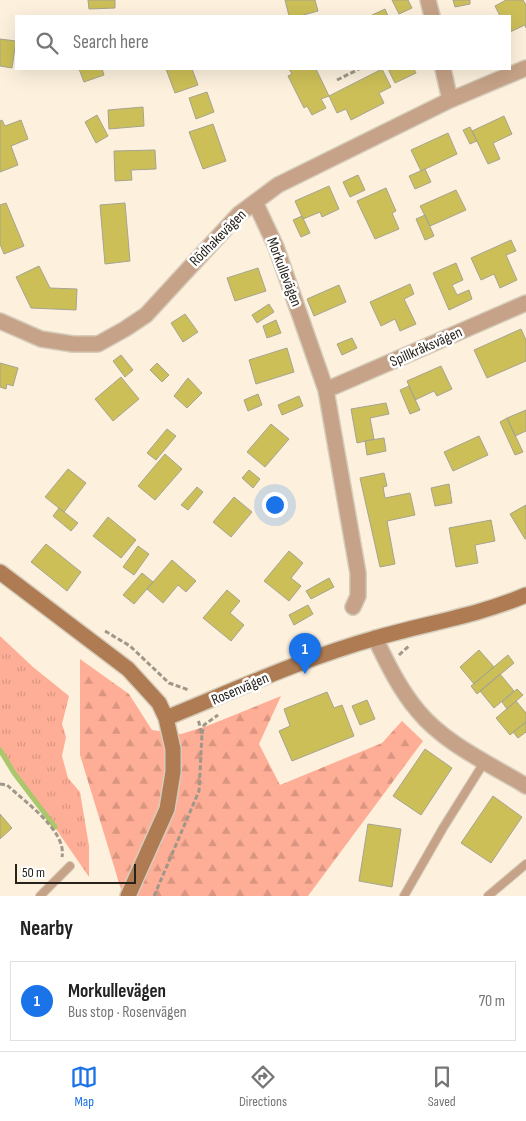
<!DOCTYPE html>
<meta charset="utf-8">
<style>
body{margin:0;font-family:"Sofia Sans Condensed",sans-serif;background:#f6f6f6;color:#222}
.scale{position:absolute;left:15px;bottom:12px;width:121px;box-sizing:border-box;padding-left:5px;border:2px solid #27231c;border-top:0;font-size:14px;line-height:18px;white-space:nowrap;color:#27231c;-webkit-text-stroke:4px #fff;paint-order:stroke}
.you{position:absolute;left:274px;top:504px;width:18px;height:18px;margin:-12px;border:4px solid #fff;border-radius:50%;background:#1a73e8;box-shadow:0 0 0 8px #1a73e833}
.badge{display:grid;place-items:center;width:32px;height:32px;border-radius:50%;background:#1a73e8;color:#fff;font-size:16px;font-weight:700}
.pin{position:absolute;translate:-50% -41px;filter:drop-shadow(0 1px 2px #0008)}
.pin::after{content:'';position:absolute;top:26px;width:18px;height:15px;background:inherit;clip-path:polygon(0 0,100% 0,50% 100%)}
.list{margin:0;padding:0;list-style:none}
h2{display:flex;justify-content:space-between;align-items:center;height:65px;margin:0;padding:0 20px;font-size:21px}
h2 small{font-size:16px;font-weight:400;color:#767676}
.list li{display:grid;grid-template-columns:32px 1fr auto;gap:15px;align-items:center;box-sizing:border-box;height:80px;margin:0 10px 10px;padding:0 10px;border:1px solid #e0e0e0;border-radius:0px}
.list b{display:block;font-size:19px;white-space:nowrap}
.list p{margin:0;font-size:16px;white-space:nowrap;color:#767676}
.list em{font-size:16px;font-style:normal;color:#767676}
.icon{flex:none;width:28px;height:28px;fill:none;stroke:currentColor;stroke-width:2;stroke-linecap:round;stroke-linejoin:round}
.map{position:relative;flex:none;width:526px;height:896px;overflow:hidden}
.search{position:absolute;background:#fff;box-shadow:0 5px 20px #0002;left:15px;right:15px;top:15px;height:55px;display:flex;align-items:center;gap:12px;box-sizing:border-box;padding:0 18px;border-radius:0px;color:#767676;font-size:19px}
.sheet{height:155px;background:#fff}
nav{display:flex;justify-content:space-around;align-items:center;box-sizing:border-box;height:70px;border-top:1px solid #e0e0e0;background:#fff;font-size:14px;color:#767676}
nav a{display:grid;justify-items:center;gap:2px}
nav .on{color:#1a73e8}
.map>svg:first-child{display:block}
.grass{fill:url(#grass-tufts)}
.forest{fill:url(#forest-firs)}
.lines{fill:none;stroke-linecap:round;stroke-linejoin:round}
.stream{stroke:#aac86b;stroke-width:5}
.building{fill:#ccbf58;stroke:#a6a490}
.lane-casing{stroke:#d6ccbb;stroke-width:10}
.street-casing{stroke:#d6ccbb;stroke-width:18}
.secondary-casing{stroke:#d6ccbb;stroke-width:18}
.path{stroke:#9f9789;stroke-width:3;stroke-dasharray:5 2.5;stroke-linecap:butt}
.lane{stroke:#c6a388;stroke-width:8}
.street{stroke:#c6a388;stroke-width:15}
.secondary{stroke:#ae7b52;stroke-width:15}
.labels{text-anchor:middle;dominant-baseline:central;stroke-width:5;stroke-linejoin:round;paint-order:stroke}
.street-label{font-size:15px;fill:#27231c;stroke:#fff}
</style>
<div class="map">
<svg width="526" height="896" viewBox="0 0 526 896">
<defs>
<pattern id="grass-tufts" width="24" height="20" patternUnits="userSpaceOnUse" patternTransform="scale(1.25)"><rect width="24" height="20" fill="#feae96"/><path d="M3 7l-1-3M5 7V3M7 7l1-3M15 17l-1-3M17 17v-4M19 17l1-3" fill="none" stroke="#da9581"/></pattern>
<pattern id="forest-firs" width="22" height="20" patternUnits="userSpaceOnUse" patternTransform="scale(1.25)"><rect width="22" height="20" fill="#feae96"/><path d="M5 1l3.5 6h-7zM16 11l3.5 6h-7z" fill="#da9581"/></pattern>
</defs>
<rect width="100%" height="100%" fill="#fdf1de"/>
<!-- grass -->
<path class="grass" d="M0 636 33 667 69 696 62 724 66 737 62 756 68 778 80 792 89 846V877L32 794 14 773 0 750Z"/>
<!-- forest -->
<path class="forest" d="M80 659 129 694 152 730 181 734 207 726 281 696 259 744 280 785 382 743 402 721 423 741 308 896H123L80 755Z"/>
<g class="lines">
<!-- stream -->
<path class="stream" d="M0 750 14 773 55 827"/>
</g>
<!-- building -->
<path class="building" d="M88 0H115V8L89 9Z
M285 0H315L318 11 300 16H289Z
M392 0H408L412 8 399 14Z
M453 0H470V4L455 7Z
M506 0H523L526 5V28L525 25 510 32V16H500L495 6Z
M385 9 388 16H370Z
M0 39 16 41 12 68 0 66Z
M79 69H102L104 75 84 82Z
M166 69H192L198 85 175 93Z
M289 69H316L329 96 321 99 326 108 312 115 307 106 304 108 288 76 292 74Z
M382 69 391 87 379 93 384 103 351 120 346 109 337 113 329 96Z
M388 69H414L416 73 395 83Z
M207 92 214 112 196 119 189 98Z
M143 107 144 126 109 129 108 110Z
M97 115 108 136 96 143 85 122Z
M504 116 512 134 493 143 500 159 488 164 472 131Z
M2 120 5 126 21 120 28 139 11 146 18 165 0 172V121Z
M213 124 226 161 203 169 189 132Z
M470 127 477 141 470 144 463 130Z
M448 133 457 154 421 171 411 150Z
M155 150 156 169 131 170 132 180 115 181 114 151Z
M425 169 431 182 415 189 409 176Z
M358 175 365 190 350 197 343 182Z
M329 186 339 209 322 217 320 212 303 219 295 201Z
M386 188 396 211 392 213 399 229 375 239 357 201Z
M456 190 466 210 430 226 420 206Z
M6 203 24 246 4 254 0 244V205Z
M125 203 130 261 105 264 100 205Z
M425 215 434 236 425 240 416 219Z
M302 216 310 233 301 237 293 220Z
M511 240 516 251 506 255 517 280 500 288 494 274 481 280 471 258Z
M456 263 463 280 452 285 457 295 469 290 472 299 449 310 433 273Z
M39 266 50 288 77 289 76 310 31 308 16 277Z
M258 268 266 291 235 301 227 278Z
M410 284 414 294 404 299 416 324 400 331 395 319 381 326 370 302Z
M339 285 346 302 314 316 307 299Z
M269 304 274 312 257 323 252 315Z
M185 314 198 332 183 342 171 323Z
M276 320 281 333 267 338 263 326Z
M521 329 526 340V361L487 378 474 350Z
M352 338 357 348 342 355 337 344Z
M287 348 294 372 256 384 249 360Z
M121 355 133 370 125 377 113 361Z
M0 363 18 368 13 386 7 384 6 389 0 387Z
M157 363 169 375 162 382 150 370Z
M441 366 452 389 437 396 434 391 415 400 407 381Z
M121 377 139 399 113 421 95 399Z
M188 378 202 393 187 408 174 396Z
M409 386 420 410 410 414 400 390Z
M258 394 262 405 248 411 244 400Z
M299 396 303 406 282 415 278 405Z
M386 403 389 414 370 418 374 439 357 443 351 409Z
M526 410V431L515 436 507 418Z
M507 418 523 452 515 455 500 422Z
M271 424 289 439 265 467 247 452Z
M167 429 176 436 156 460 147 453Z
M479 436 488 455 453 471 444 452Z
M384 438 386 451 367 455 365 441Z
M165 454 182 469 155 500 138 486Z
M68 469 86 483 64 512 45 497Z
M249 470 260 479 253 488 242 478Z
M384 473 387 486 383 487 385 498 410 493 415 515 387 521 395 564 380 567 360 478Z
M449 484 452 503 435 506 431 488Z
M197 487 203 492 188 510 181 505Z
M234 497 252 512 231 537 213 522Z
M526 505V539H525L510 514Z
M59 508 78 523 71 531 53 516Z
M108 517 136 540 121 558 93 536Z
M491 520 495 541 475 545 478 563 456 567 449 528Z
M46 544 81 572 67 591 31 562Z
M138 546 149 554 134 575 123 567Z
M289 551 303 563 291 578 301 586 289 601 264 581Z
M172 560 196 581 186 592 178 585 163 603 147 589Z
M142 573 153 582 134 604 123 595Z
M329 578 334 587 311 599 306 591Z
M227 590 240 601 230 613 244 625 231 641 203 618Z
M308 605 313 614 294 625 289 615Z
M479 650 494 667 474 684 460 667Z
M508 655 514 663 477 694 471 686Z
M500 674 514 691 494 708 480 691Z
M517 689 523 695 507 709 502 702Z
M327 692 334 708 342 705 354 736 292 761 279 731 290 726 284 709Z
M367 700 375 719 360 725 352 706Z
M516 701 526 713V722L510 735 496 718Z
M526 722V732L518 738 513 732Z
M425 749 452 768 421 815 393 796Z
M493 796 522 817 491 863 461 843Z
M0 814 12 828 0 839Z
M368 824 401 829 392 887 359 881Z"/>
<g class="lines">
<defs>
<path id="lane" d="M40 896 70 866
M404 896 443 828 485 761
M488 896 526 864"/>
<path id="street" d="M428 0 432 16
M443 69 450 100
M255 202 276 247 326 390 358 573V596L353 607
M0 321 41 339 73 344H98L125 329 146 315 239 214 278 185 450 100 526 68
M326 390 526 303
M375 638C387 663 400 690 418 711 445 744 490 764 526 786"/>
<path id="secondary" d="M0 572 128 669 159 703 166 718 173 749V772L167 809 128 896
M166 718C235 690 304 658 376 638 427 623 477 616 526 595"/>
</defs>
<!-- lane casing -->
<use href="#lane" class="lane-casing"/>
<!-- street casing -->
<use href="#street" class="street-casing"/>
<!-- secondary casing -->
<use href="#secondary" class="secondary-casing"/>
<!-- path -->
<path class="path" d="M337 80 359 69
M105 631 130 646 169 683 189 690
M399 655 409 646
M202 734 204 725 218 715
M0 784 7 785C25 802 67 831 62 857
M154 896 199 791 202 734 198 719"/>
<!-- lane -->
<use href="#lane" class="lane"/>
<!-- street -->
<use href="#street" class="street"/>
<!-- secondary -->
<use href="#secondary" class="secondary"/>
</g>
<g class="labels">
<!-- street labels -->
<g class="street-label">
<text transform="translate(218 238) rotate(-45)">Rödhakevägen</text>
<text transform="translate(284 272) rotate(69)">Morkullevägen</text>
<text transform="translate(426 347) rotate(-24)">Spillkråksvägen</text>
<text transform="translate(240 689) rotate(-23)">Rosenvägen</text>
</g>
</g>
</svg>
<div class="scale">50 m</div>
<div class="you"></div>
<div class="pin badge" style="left:305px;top:674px">1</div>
<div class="search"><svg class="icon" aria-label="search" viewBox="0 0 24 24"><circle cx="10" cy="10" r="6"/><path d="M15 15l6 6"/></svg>Search here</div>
</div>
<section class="sheet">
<h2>Nearby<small></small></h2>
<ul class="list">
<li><span class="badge">1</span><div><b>Morkullevägen</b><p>Bus stop · Rosenvägen</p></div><em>70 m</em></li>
</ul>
</section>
<nav>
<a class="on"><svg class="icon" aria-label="map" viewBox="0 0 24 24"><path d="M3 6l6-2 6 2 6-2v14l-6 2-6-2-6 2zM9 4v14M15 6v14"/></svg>Map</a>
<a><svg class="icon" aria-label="directions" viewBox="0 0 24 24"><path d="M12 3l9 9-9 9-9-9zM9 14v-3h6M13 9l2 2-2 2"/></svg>Directions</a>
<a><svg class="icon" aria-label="saved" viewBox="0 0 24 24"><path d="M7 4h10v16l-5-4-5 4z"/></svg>Saved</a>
</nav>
